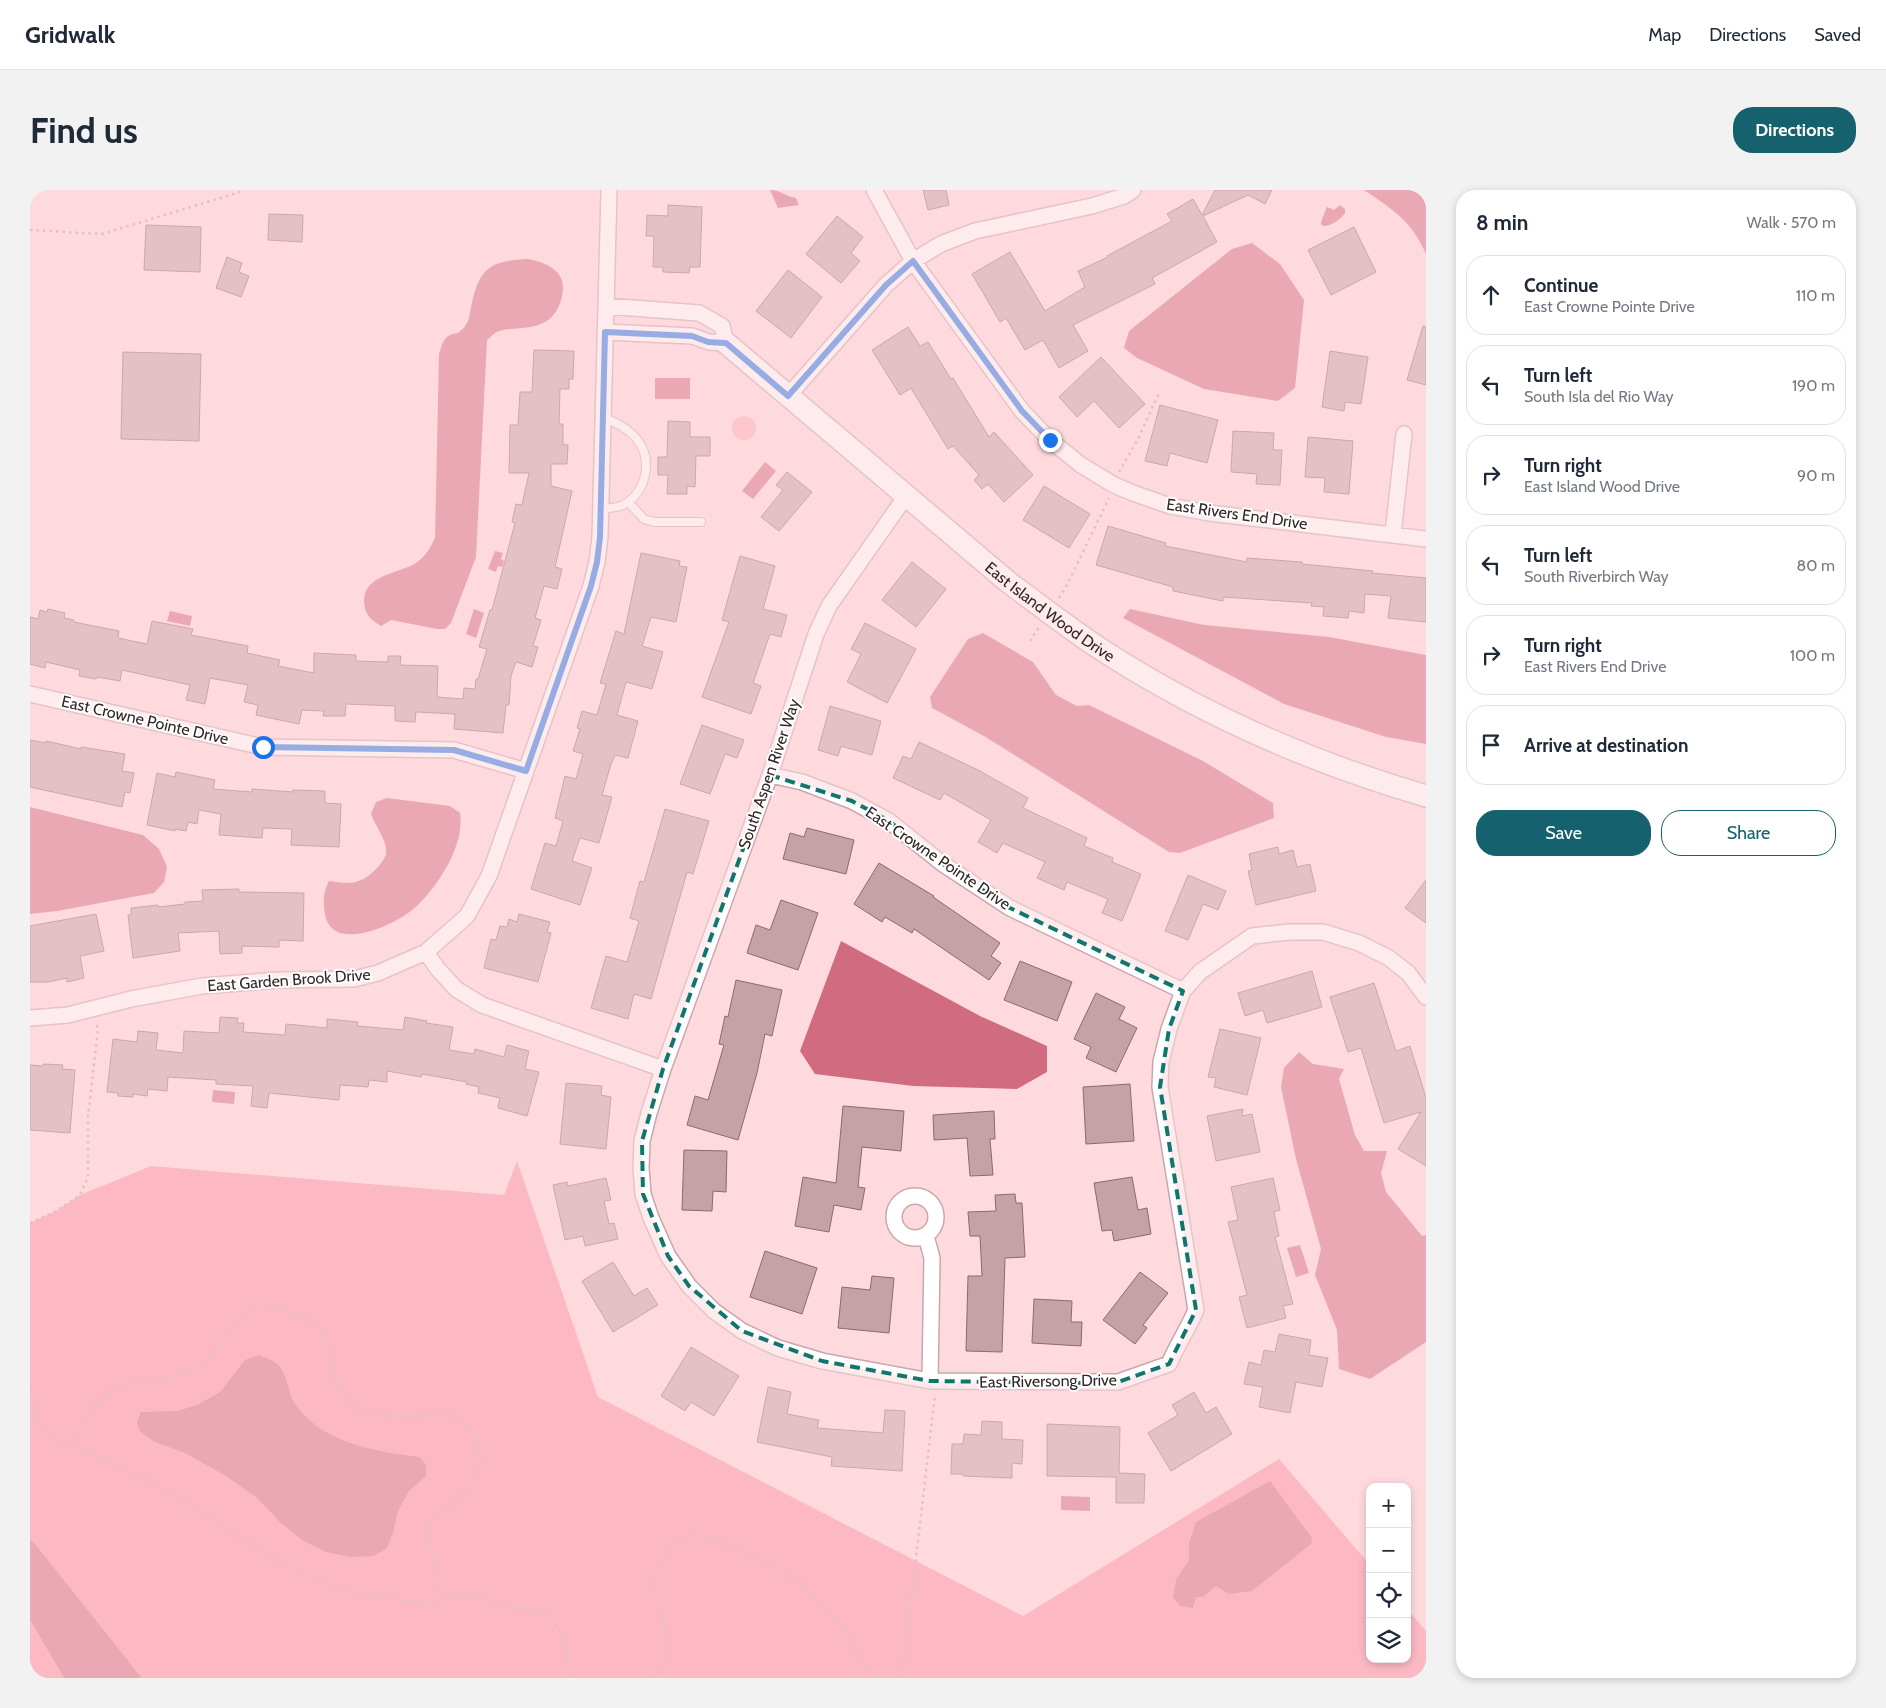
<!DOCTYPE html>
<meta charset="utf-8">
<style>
body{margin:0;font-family:Cabin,sans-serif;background:#f2f2f3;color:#1f2937}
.controls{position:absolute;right:15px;bottom:15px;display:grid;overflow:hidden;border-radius:10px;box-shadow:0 2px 8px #0003}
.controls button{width:45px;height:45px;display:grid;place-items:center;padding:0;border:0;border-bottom:1px solid #e0e1e3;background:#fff;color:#1f2937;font:25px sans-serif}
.stop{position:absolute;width:15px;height:15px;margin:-11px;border:4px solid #1a73e8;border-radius:50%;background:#fff}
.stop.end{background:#1a73e8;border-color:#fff;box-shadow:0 1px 5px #0008}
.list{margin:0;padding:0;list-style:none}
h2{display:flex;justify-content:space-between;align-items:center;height:65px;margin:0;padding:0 20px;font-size:21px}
h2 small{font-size:16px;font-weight:400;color:#747a83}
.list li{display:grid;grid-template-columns:32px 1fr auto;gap:15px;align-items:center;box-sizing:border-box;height:80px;margin:0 10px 10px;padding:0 10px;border:1px solid #e0e1e3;border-radius:20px}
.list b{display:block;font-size:19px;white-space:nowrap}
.list p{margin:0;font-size:16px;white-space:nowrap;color:#747a83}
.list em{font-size:16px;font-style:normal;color:#747a83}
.actions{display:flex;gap:10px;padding:15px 20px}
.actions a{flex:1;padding:11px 0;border:1px solid #15616d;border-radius:20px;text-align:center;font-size:18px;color:#15616d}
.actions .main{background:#15616d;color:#fff}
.icon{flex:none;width:28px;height:28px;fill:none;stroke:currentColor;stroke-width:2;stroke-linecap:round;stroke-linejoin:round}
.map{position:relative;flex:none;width:1396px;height:1488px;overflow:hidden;border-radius:20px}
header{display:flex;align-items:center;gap:30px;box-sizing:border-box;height:70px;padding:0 25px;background:#fff;border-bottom:1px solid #e0e1e3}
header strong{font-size:24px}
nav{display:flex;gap:28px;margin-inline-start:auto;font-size:18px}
.intro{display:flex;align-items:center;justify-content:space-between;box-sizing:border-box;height:120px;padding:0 30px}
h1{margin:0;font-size:35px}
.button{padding:12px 22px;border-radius:20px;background:#15616d;color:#fff;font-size:18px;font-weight:700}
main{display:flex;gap:30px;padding:0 30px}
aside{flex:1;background:#fff;border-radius:20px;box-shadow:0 2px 8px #0003}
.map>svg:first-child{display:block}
.green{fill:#fcaab7}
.forest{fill:#fa91a4}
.water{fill:#d16c80}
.building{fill:#c4a2a7;stroke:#8a6b6f}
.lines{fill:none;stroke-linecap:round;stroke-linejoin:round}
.lane-casing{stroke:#c9a7ac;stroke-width:10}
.street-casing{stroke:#c9a7ac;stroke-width:18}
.secondary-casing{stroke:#c9a7ac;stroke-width:24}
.path{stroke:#bfa2a6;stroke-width:2.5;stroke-dasharray:2.5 4;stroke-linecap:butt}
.lane{stroke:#fff;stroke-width:8}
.street{stroke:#fff;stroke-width:15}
.secondary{stroke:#fff;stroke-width:21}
.route{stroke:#1a73e8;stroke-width:6}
.marked{fill:none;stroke:#0f766e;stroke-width:4;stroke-dasharray:10 6;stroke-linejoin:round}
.labels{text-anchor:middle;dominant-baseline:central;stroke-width:4;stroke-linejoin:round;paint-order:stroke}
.street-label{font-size:16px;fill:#332627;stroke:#fff}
</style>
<header>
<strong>Gridwalk</strong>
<nav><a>Map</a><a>Directions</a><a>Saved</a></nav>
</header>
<div class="intro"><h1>Find us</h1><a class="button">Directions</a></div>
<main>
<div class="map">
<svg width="1396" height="1488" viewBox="0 0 1396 1488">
<rect width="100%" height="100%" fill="#fedadf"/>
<!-- green -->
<path class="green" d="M702 238a12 12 0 1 1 24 0a12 12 0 1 1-24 0Z"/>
<!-- forest -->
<path class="forest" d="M487 971 568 1207 993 1426 1249 1269 1340 1375V1469H1377V1419L1396 1441V1488H112L0 1350V1033L26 1021 50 1005 121 976 474 1005Z
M0 1430 34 1488H0Z"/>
<!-- water -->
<path class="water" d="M740 0C750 0 757 7 766 8L769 15 748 18Z
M1334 0H1396V64C1382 31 1362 19 1334 0Z
M1310 15 1315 19V23C1311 29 1300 37 1293 36L1291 34C1291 31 1296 19 1297 17L1304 20Z
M1222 53 1250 74 1274 110 1265 198 1248 211 1174 199 1107 168 1094 158 1099 141 1202 59Z
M498 69C510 71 525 76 531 88 537 102 528 126 515 132 501 140 484 137 469 141 465 142 461 147 457 150L446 367 421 433 415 439H407L361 430 351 436C341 430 335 425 334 412 333 385 368 384 386 373 396 366 400 358 405 348L409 164C411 159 412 151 417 147 425 141 427 147 436 135 440 129 440 120 442 113 450 76 462 71 498 69Z
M625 188H660V209H625Z
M735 272 746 281 723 309 712 301Z
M465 361 473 363 471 369 474 371 472 377 468 376 466 382 458 379Z
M444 419 454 423 446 448 436 444Z
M1100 419 1174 435 1299 447 1396 465V554L1356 547 1254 514 1093 428Z
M140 421 162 426 160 436 137 431Z
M953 443 1003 472 1026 505 1047 516 1059 515 1173 571 1243 613 1244 628 1150 663 1139 662 954 546 902 518 900 507 938 449Z
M357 608 420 616 430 623C435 654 410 693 389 714 371 733 302 766 295 724 293 711 293 703 299 691 320 694 330 695 345 680 349 676 355 669 356 664 358 651 345 636 341 624L346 612Z
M0 617 113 645 129 659 137 677 134 692 124 703 27 721 0 724Z
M811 751 950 826 1017 856V882L987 899 883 896 785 884 770 861Z
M1269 862 1283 874 1314 879 1309 889 1325 945 1334 961H1357L1351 983 1356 1002 1392 1046 1396 1045V1152L1340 1189 1309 1179 1307 1140 1285 1085 1291 1059 1266 969 1251 897 1254 878Z
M183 900 205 902 204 914 182 912Z
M1270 1055 1279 1083 1266 1087 1257 1058Z
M229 1165C248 1172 253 1176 258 1196 260 1201 261 1207 263 1211 290 1253 343 1261 389 1267L396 1275V1286L379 1301 368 1321 363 1343 357 1358 344 1366 321 1367 296 1362 272 1350 251 1333 227 1308 196 1286 155 1263 125 1252 110 1242 107 1232 111 1222 148 1221 169 1214 190 1202 215 1170Z
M1240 1291 1282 1348 1281 1354 1222 1401 1199 1404 1186 1396 1173 1407H1166L1163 1418 1150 1416 1143 1407 1146 1390 1159 1370V1353L1166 1332Z
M1031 1306 1060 1307V1321L1031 1320Z
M0 1350 5 1354 112 1488H34L0 1430Z"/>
<!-- building -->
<path class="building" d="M893 0H916L919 15 898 20Z
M1185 0H1242L1235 14 1218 5 1173 26 1187 52 1122 88 1125 94 1043 135 1058 161 1029 178 1013 150 995 160 976 128 970 132 942 84 980 62 1015 121 1055 97 1048 81 1078 67 1077 66 1142 31 1137 24 1163 9 1172 25Z
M638 15 672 17 670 77H660L659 83 633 82V77H623L624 46H616L617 25 638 26Z
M239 24 273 25 272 52 238 50Z
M807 26 833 47 821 63 830 71 811 93 776 64Z
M116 35 171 37 170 82 114 80Z
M1324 37 1346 82 1301 105 1278 60Z
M197 67 212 73 209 82 219 86 211 107 186 98Z
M758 80 792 107 761 148 726 121Z
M1393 136 1396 137V195L1377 190Z
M878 137 890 156 898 152 921 189 923 188 959 247 964 242 1003 285 974 312 958 294 952 299 944 290 949 285 923 256 918 259 881 198 870 205 842 160Z
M504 160 544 161 543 189H539V199H530L529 234H533V255H538L537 274H521V296L542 301 525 377 532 379 527 399 514 396 505 428 511 430 503 456 508 457 502 477 486 472 481 486 479 515H476L473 543 424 539 425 524 386 522 385 532 365 531V516L316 514 315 526H293L294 521 272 520 269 534 226 525 228 515 214 512 218 495 180 488 175 514 156 510 160 495 92 480 90 491 67 487 66 489 49 486 50 480 16 472 15 478 0 474V427L8 429 10 420 17 422 18 419 35 423 34 428 44 430V432L89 441 88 448 117 454 122 431 163 439 161 445 218 456 217 463 250 470 248 476 284 483V463L326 465V471L358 472V466H371L370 475 408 476 407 507 433 509 434 498 445 499 446 489H448L457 459 449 457 460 420H462L485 333 482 332 486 314 492 315 499 283H479L480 235H488L490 202H502Z
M1300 161 1338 167 1331 214 1315 212 1314 221 1292 217Z
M93 162 171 164 169 251 91 249Z
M1071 167 1115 214 1089 238 1064 211 1047 227 1029 207Z
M1130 215 1188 230 1177 273 1140 263 1137 276 1115 271Z
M638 231 660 232V247H680V266H666L665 297 657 296V304H637L638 285H628V267H637Z
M1203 241 1244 243 1243 260H1252L1250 295 1226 294 1227 284 1201 282Z
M1278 247 1323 251 1319 304 1294 302 1295 288 1275 287Z
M757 282 782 302 749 341 731 327 753 300 746 295Z
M1014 296 1060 324 1039 358 993 330Z
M1078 336 1136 353 1135 356 1217 372V368L1272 372V374L1343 381 1342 383 1396 388V432L1358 428 1361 406 1335 404 1334 423 1319 421 1318 428 1293 426 1294 417 1281 416 1282 413 1193 407V411L1143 401V397L1066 375Z
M611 363 650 371 649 376 657 377 646 432 621 427 612 456 633 462 622 499 596 492 587 525 608 531 598 568 585 565 581 574 572 605 582 607 569 653 550 648 542 671 562 678 550 715 501 699 515 653 526 656 533 631 525 628 535 586 546 589 553 564 543 561 550 539 547 538 552 521 567 525 576 494 570 493 586 441 594 444Z
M710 366 745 376 733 419 757 425 751 447 740 444 723 493 731 496 721 524 672 507 699 432 692 430Z
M882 372 916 399 886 437 852 410Z
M835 433 886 459 857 513 817 492 831 464 821 459Z
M800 516 851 531 842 565 811 556 808 566 788 560Z
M672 535 714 550 707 568 695 564 680 604 650 594Z
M0 550 16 553V551L51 559V557L95 564 92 581 104 583 100 603 95 602 92 617 0 597Z
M889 552 948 580 998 608 993 618 1057 648 1054 656 1083 668 1082 672 1111 684 1092 731 1072 723 1078 709 1037 692 1034 700 1007 688 1015 672 973 653 967 663 948 652 961 630 914 603 910 610 863 588 873 566 881 569Z
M146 582 185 590 183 599 222 602V599L263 602V600L295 601V613L311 614 309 657 261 655 262 639 233 638 232 648 189 645 191 624 169 620 167 634 158 632 156 641 145 639V641L117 635 127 583 145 587Z
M635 619 679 631 663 684 657 682 621 809 604 804 598 829 561 818 576 766 597 772 609 731 600 728 610 691 614 692Z
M777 638 824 650 816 684 753 669 760 643 774 647Z
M1248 657 1249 664 1263 660 1267 677 1280 674 1286 701 1226 715 1218 681 1222 680 1219 664Z
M849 673 904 706 903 707 970 753 961 766 971 773 959 790 884 739 882 743 855 727 852 732 824 714Z
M1158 685 1196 701 1188 720 1173 714 1158 750 1135 741Z
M1396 690V733L1375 718Z
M209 699V702L274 703 273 751 249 750V757L212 756V763L190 764 189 741 148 743 150 761 103 768 98 725H101V718L128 715 129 717 155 714V712L173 711 172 700Z
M751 710 788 723 768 780 717 763 726 735 740 740Z
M66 724 74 761 50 766 54 788 37 792V788L18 792H0V736Z
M489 724 520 732 517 742 521 743 508 792 454 778 461 749 466 750 470 736 477 737 479 729 487 732Z
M990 771 1042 792 1027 831 974 810Z
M1282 781 1292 817 1237 833 1233 820 1215 826 1208 803Z
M706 790 752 800 742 846 735 844 727 883 708 950 657 935 665 906 678 910 694 855 689 854 695 826 698 827Z
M1344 793 1366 861 1380 856 1396 908V976L1368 959 1391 922 1354 933 1331 858 1318 862 1300 807Z
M1066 803 1095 817 1089 829 1107 838 1086 882 1056 868 1061 857 1044 849Z
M190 827 208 828 207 833H214L213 842 255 845 256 834 297 838V829L328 832 327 836 373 840 375 827 397 831 396 833 423 837 419 860 444 864 445 859 474 867 477 855 499 861 495 879 509 882 497 926 468 918 470 908 448 903 449 897 436 894 437 892 392 884 391 887 357 881V892L339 890 338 897 310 895 309 910 239 903 237 918 221 916 223 896 186 894V890L138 887 137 901 118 899 117 906 103 904V907L88 906V903L77 902 83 849 107 852 108 841 128 843 126 860 153 863 154 841 189 843Z
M1190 839 1231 848 1217 905 1184 897 1186 888 1178 887Z
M13 874 33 875 32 879 45 880 40 943 0 940V875L13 876Z
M536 893 572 896 571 905 581 907 576 959 530 954Z
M1100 894 1104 951 1056 954 1053 897Z
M813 916 874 921 871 961 832 957 828 997 835 998 831 1020 804 1015 799 1042 765 1036 773 987 806 993Z
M1213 919 1212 926 1222 924 1230 962 1186 971 1177 926Z
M964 921 965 949H960L963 985 940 986 937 948 904 950 903 925Z
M654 960 697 961 696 1002 683 1001 682 1021 652 1020Z
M1102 987 1108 1020 1117 1018 1121 1044 1084 1051 1082 1040 1072 1041 1064 993Z
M576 988 581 1010 574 1011 579 1034 584 1033 588 1049 555 1056 553 1046 535 1050 523 995 537 992 538 996Z
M1243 988 1250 1020 1244 1022 1249 1046 1245 1047 1263 1114 1253 1116 1256 1128 1217 1138 1209 1107 1217 1105 1198 1032 1208 1030 1201 997Z
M985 1004 986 1013H992L995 1067 975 1068 972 1162 936 1161 938 1086H952L950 1046H940L938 1022 966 1021 965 1005Z
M735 1061 787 1078 772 1124 720 1107Z
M583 1072 604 1106 617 1098 628 1115 583 1142 552 1091Z
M1110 1082 1138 1103 1113 1135 1117 1138 1105 1154 1073 1130Z
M842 1086 864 1088 859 1143 808 1138 812 1097 840 1100Z
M1004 1109 1042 1111 1041 1132H1052L1051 1156 1002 1153Z
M1249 1144 1281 1150 1279 1165 1298 1168 1292 1197 1266 1192 1260 1223 1229 1217 1233 1197 1214 1194 1219 1172 1231 1175 1234 1160 1245 1162Z
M661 1157 709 1186 684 1226 661 1212 655 1221 631 1206Z
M738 1197 761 1202 757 1224 789 1230 787 1238 853 1243 855 1220 875 1221 872 1281 801 1276 802 1267 727 1252Z
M1164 1202 1176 1223 1186 1217 1202 1244 1141 1281 1118 1243 1148 1225 1142 1215Z
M952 1231 972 1232V1249L993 1250 992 1274 982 1273V1288L933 1286V1284H921L922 1254H933L934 1244 951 1245Z
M1017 1234 1090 1237 1089 1283 1115 1284 1114 1313H1086V1287L1017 1286Z"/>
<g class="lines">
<defs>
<path id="lane" d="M598 312 614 329 624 332H671
M570 319C578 318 587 318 593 315 616 303 623 271 608 251 600 239 586 233 573 227"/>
<path id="street" d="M844 0 883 71 992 221 1020 250 1051 275 1084 295 1103 303 1140 316 1179 323 1396 349
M575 142 662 146 679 152 696 153 692 136 669 123 576 116
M758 206 856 95 883 71 911 54 945 41 1062 16 1094 6 1103 0
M876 306 799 416 786 444 740 585 633 879 619 923 612 951 611 978 613 1004 621 1028 638 1066 659 1096 684 1121 712 1141 748 1158 792 1171 900 1191 1088 1192 1139 1174C1147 1155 1158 1139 1166 1120L1130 897 1131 872 1139 839 1153 801 1170 782 1222 746 1259 742H1293L1329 753 1359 768 1378 783 1396 807
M1363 344 1374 244
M0 504 233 557 424 560 496 581
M740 585 772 592 822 611 859 631 913 674 980 718 1153 801
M396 762 407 778 426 799 452 815 633 879
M0 828 38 825 101 809 172 796 247 790 324 789 348 783 396 762 437 726 459 686 561 396 567 372 570 347 579 0
M864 1027a21 21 0 1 1 42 0a21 21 0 1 1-42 0Z
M896 1046 902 1068 900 1191"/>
<g id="secondary">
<path id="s1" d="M696 153 977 391C1009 415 1041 440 1075 462 1175 526 1283 573 1396 606"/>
</g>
</defs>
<!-- lane casing -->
<use href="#lane" class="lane-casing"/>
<!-- street casing -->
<use href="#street" class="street-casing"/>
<!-- secondary casing -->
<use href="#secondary" class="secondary-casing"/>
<!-- path -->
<path class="path" d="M0 40 72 44 210 2
M1089 282 1108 249 1129 203
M1029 408 1037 395 1079 308
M1000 451 1009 437
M0 1033 26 1021 50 1005 58 987V926L68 839 66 832
M0 1192C3 1210 3 1231 18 1244 30 1254 48 1259 62 1265 78 1271 94 1279 110 1287 188 1326 255 1391 344 1406 360 1409 380 1413 397 1411 414 1410 432 1406 449 1407 460 1408 468 1414 477 1417 490 1421 503 1418 514 1423 533 1433 537 1470 540 1488
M44 1257C54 1234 65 1205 91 1196 101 1193 114 1192 124 1190 139 1188 152 1186 164 1180 190 1167 202 1126 225 1119 232 1116 240 1118 247 1119 257 1121 271 1125 280 1130 315 1151 288 1197 329 1218 340 1223 354 1226 366 1227 401 1228 429 1211 447 1253 453 1266 451 1281 444 1293L400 1333 396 1344 405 1377 411 1410
M622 1488 635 1470 638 1457 624 1395 626 1381 641 1359 652 1348 663 1344 678 1347 741 1375 771 1393 812 1436 833 1475 850 1488
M872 1488 905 1205"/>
<!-- lane -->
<use href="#lane" class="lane"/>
<!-- street -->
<use href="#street" class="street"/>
<!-- secondary -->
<use href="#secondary" class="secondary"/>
</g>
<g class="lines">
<!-- route -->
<path class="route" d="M233 557 424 560 496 581 561 396 567 372 570 347 575 142 662 146 678 152 696 153 758 206 856 95 883 71 992 221 1020 250"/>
</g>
<!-- marked area -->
<path d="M0 0H1396V1488H0ZM740 585 822 611 859 631 913 674 980 718 1153 801 1139 839 1130 897 1166 1120 1139 1174 1088 1192 1047 1193 900 1191 792 1171 712 1141 659 1096 638 1066 613 1004 612 951 633 879Z" fill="#fedadf" fill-opacity=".55" fill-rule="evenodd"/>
<path class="marked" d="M740 585 822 611 859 631 913 674 980 718 1153 801 1139 839 1130 897 1166 1120 1139 1174 1088 1192 1047 1193 900 1191 792 1171 712 1141 659 1096 638 1066 613 1004 612 951 633 879Z"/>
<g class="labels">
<!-- street labels -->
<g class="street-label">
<text transform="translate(1207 324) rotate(8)">East Rivers End Drive</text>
<text stroke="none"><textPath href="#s1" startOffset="421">East Island Wood Drive</textPath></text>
<text transform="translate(115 530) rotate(13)">East Crowne Pointe Drive</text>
<text transform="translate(739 584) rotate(-71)">South Aspen River Way</text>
<text transform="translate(908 668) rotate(34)">East Crowne Pointe Drive</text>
<text transform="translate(259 790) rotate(-4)">East Garden Brook Drive</text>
<text transform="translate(1018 1191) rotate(-1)">East Riversong Drive</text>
</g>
</g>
</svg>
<div class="controls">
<button>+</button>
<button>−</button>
<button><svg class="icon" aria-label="locate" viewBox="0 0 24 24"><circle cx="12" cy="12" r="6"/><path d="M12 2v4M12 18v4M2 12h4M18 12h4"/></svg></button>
<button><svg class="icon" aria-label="layers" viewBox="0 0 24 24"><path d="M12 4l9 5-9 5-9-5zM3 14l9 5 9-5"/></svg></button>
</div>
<div class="stop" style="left:233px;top:557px"></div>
<div class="stop end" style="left:1020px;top:250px"></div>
</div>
<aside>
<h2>8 min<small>Walk · 570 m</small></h2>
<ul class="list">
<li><svg class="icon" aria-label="ahead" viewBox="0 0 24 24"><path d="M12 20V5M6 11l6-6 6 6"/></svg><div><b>Continue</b><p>East Crowne Pointe Drive</p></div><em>110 m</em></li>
<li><svg class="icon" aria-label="left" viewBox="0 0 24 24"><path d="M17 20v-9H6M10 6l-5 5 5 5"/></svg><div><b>Turn left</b><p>South Isla del Rio Way</p></div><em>190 m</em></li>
<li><svg class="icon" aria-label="right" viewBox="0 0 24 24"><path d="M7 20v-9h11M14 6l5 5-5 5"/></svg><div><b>Turn right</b><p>East Island Wood Drive</p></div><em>90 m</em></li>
<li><svg class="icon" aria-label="left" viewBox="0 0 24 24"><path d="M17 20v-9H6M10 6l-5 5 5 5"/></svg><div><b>Turn left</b><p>South Riverbirch Way</p></div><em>80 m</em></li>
<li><svg class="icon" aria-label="right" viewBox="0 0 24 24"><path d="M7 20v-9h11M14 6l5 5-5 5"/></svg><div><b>Turn right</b><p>East Rivers End Drive</p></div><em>100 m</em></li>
<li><svg class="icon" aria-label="arrive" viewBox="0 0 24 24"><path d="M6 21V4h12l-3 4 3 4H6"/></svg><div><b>Arrive at destination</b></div></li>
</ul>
<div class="actions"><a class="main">Save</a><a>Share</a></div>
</aside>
</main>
